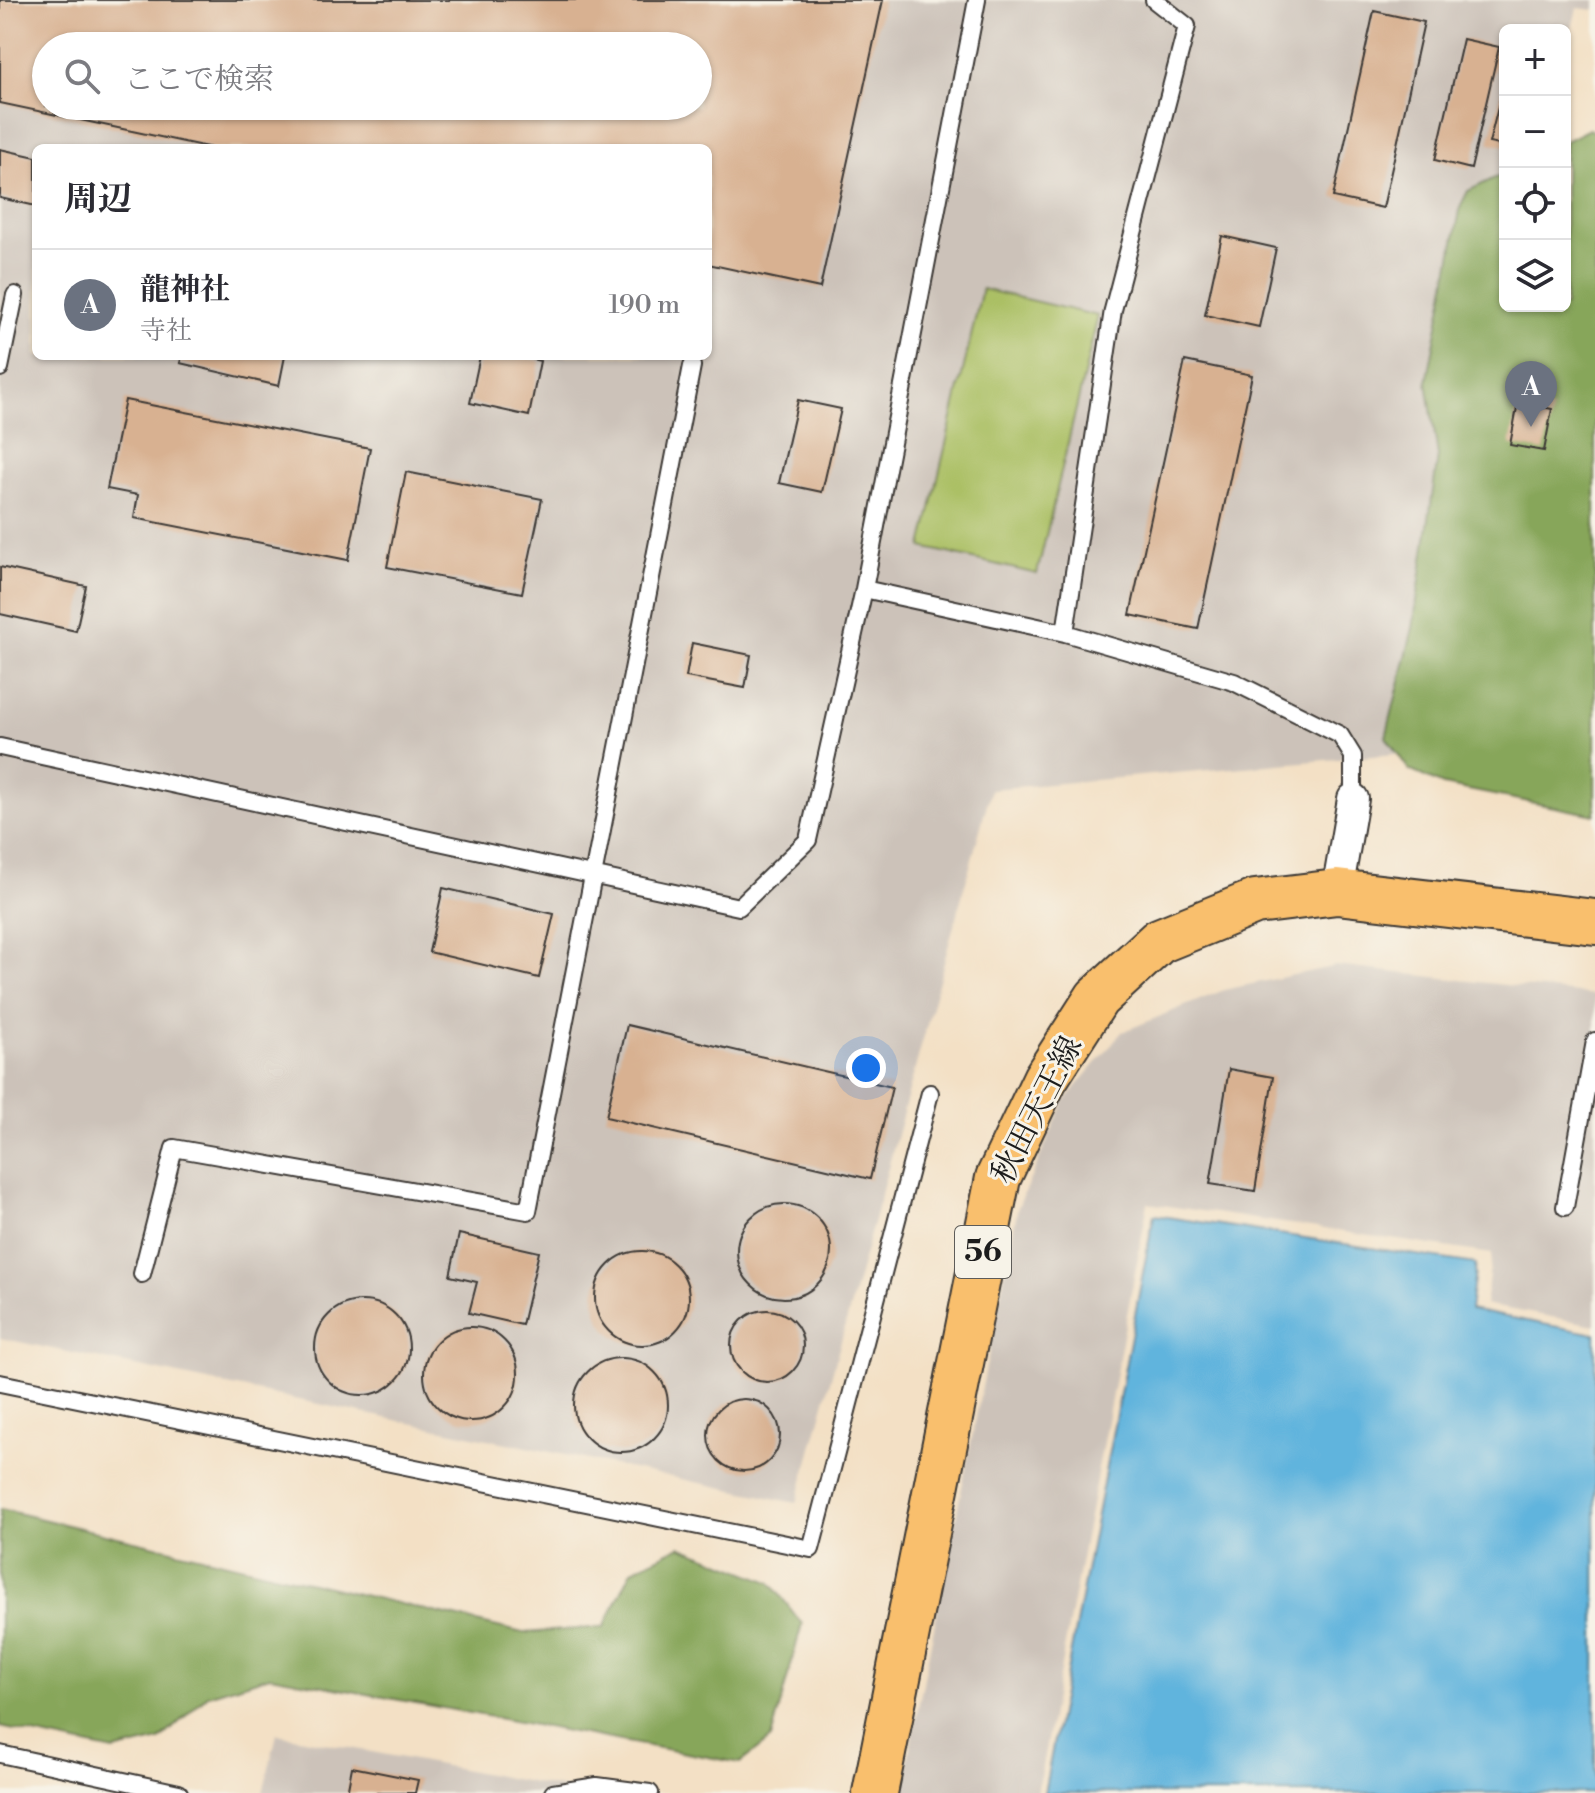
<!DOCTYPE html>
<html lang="ja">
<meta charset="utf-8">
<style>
body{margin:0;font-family:"Libre Bodoni","Noto Serif JP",serif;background:#f2f2f3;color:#2b2b33}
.controls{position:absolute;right:24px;top:24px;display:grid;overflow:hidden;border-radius:12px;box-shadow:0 2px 6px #0004}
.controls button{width:72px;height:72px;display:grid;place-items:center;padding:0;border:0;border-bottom:2px solid #e1e1e2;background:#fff;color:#2b2b33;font:40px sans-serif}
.you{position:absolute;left:866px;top:1068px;width:28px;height:28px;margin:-20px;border:6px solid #fff;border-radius:50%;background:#1a73e8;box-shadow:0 0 0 12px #1a73e833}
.badge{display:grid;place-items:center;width:52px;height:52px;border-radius:50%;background:#c8321e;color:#fff;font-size:26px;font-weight:700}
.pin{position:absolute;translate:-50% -66px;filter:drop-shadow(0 2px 4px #0008)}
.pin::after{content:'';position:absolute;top:42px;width:28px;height:24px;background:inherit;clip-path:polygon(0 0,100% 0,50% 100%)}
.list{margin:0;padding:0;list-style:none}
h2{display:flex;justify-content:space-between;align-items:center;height:104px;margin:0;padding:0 32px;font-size:34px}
h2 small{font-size:26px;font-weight:400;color:#7c7c81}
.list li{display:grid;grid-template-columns:52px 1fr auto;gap:24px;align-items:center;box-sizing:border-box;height:112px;padding:0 32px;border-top:2px solid #e1e1e2}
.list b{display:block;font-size:30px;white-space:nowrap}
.list p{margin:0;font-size:26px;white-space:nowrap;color:#7c7c81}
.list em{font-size:26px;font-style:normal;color:#7c7c81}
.icon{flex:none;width:44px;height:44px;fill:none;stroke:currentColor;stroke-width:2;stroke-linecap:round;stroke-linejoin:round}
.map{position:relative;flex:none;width:1595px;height:1793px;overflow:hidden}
.search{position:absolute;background:#fff;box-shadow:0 2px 6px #0004;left:32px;top:32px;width:680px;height:88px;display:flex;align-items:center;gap:20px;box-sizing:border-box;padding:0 28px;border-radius:44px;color:#7c7c81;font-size:30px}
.panel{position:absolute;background:#fff;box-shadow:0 2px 6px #0004;left:32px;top:144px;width:680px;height:216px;border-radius:12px}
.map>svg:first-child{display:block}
.industrial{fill:#ccc2b9;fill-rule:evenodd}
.green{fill:#aabf64;stroke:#636e40;stroke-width:2}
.forest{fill:#87a65a;stroke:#52613b;stroke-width:2}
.water{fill:#61b4dd;stroke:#3e687c;stroke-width:2}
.building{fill:#d8b191;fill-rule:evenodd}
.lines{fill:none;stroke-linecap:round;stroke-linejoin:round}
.lane-casing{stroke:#3c3935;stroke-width:20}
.street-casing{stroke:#3c3935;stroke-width:34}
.primary-casing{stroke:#3c3935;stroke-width:48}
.lane{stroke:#fff;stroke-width:16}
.street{stroke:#fff;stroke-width:30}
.primary{stroke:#f9bf6d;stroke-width:44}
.labels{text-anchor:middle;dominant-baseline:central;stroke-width:6;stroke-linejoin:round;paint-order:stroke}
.shield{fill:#f7f3e8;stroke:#5e5c59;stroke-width:2}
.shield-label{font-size:30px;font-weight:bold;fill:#1c1c1c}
.street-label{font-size:32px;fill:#1c1c1c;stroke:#f7f3e8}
</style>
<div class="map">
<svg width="1595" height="1793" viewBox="0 0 1595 1793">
<rect width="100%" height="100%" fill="#f7f3e8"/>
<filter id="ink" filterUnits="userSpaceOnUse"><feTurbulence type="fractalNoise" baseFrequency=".0125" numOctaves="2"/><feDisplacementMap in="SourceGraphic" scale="16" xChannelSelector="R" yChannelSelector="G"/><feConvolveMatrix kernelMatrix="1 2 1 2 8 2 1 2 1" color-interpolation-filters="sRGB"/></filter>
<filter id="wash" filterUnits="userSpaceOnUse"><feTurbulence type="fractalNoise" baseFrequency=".006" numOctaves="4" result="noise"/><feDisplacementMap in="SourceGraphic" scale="32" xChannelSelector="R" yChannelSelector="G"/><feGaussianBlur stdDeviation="1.8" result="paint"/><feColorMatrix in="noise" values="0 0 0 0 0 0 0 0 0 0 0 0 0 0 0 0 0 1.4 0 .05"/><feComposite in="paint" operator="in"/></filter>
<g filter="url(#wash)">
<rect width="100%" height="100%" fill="#f3e0c5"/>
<!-- industrial -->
<path class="industrial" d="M0 0H1595V10L1577 8 1565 58V30H1505V306L1396 754 991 789 797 1503 0 1338ZM46 46H698V106H46ZM36 148H708V356H36Z
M1336 966 1595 995V1325L1485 1305 1492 1254 1148 1203 1037 1793H901L1018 1207 1064 1102 1122 1032 1224 990Z
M277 1734 587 1793H263Z"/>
<!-- green -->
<path class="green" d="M982 289 1098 316 1037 574 922 547Z"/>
<!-- forest -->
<path class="forest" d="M1589 129 1595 133V815L1443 785 1409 770 1386 737 1413 628 1438 456 1427 382 1461 205 1468 191 1505 173V306H1565V141Z
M0 1509 523 1633 604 1627 632 1570 680 1546 770 1582 802 1624 771 1739 740 1763 270 1676 208 1695 160 1740 114 1751 0 1727Z"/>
<!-- water -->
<path class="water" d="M1154 1215 1476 1264 1470 1310 1595 1334V1793H1044Z"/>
<g id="blocks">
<!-- building -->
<path class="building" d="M0 0H883L820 288 708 264V148H212L0 103ZM46 46H698V106H46Z
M1374 11 1424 22 1383 208 1333 197Z
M1463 39 1499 47 1471 169 1435 160Z
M1505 80V146L1489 143Z
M0 149 36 157V206L0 198Z
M1222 236 1276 248 1259 327 1205 315Z
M182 356H285L279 386 180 363Z
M480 356H520L540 361 529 416 470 403Z
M1185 361 1252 375 1198 629 1130 615Z
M125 400 370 448 348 560 134 518 138 495 107 489Z
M798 400 841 409 822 492 779 483Z
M1518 402 1552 409 1544 451 1510 445Z
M406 472 542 499 522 593 387 567Z
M0 567 86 586 76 631 0 614Z
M692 643 751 655 745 688 686 677Z
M443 888 554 914 539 978 429 952Z
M627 1025 892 1087 870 1179 606 1117Z
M1229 1069 1273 1077 1255 1191 1210 1184Z
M737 1251a47 47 0 1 1 94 0a47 47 0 1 1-94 0Z
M459 1234 539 1252 522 1325 469 1313 477 1282 450 1276Z
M595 1298a47 47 0 1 1 94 0a47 47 0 1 1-94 0Z
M315 1348a47 47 0 1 1 94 0a47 47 0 1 1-94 0Z
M731 1346a36 36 0 1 1 72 0a36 36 0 1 1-72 0Z
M424 1374a47 47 0 1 1 94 0a47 47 0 1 1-94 0Z
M574 1405a47 47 0 1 1 94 0a47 47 0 1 1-94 0Z
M708 1435a36 36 0 1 1 72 0a36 36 0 1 1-72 0Z
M352 1767 418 1780 415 1793H347Z"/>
</g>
</g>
<g filter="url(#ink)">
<use href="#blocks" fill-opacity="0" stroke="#3c3935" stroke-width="2"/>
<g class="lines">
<defs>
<path id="lane" d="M0 368 15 295
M864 589 1065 633 1234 682 1340 735 1353 756V799
M1065 633 1113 310 1187 26 1154 0
M0 747 739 907 808 840 864 589 977 0
M1565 1207 1595 1041
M142 1274 174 1148 528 1211 692 366
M0 1383 811 1549 930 1093
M0 1754 179 1793
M553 1793 597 1786 650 1793"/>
<path id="street" d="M1337 892 1353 799"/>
<path id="primary" d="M875 1793 998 1178 1045 1079 1097 998 1159 941 1255 902 1337 892 1595 922"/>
</defs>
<!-- lane casing -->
<use href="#lane" class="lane-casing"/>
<!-- street casing -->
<use href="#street" class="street-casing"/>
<!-- primary casing -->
<use href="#primary" class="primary-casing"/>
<!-- lane -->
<use href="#lane" class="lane"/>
<!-- street -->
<use href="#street" class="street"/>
<!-- primary -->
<use href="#primary" class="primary"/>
</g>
</g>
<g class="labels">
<!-- shield labels -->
<rect class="shield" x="955" y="1226" width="56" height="52" rx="6"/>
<g class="shield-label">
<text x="983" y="1252">56</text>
</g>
<!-- street labels -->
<g class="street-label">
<text transform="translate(1037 1110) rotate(-63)">秋田天王線</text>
</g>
</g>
</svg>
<div class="controls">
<button>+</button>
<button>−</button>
<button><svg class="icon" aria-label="locate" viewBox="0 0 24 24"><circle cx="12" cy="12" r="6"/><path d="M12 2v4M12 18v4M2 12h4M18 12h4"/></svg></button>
<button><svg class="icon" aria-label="layers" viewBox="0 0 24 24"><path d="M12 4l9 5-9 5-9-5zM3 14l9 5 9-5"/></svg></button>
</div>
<div class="you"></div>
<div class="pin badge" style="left:1531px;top:427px;background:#6b7280">A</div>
<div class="search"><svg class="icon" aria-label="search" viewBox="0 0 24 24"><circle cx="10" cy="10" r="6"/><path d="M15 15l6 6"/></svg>ここで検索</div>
<section class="panel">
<h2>周辺<small></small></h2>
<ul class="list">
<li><span class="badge" style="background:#6b7280">A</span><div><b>龍神社</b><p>寺社</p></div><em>190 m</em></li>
</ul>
</section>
</div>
